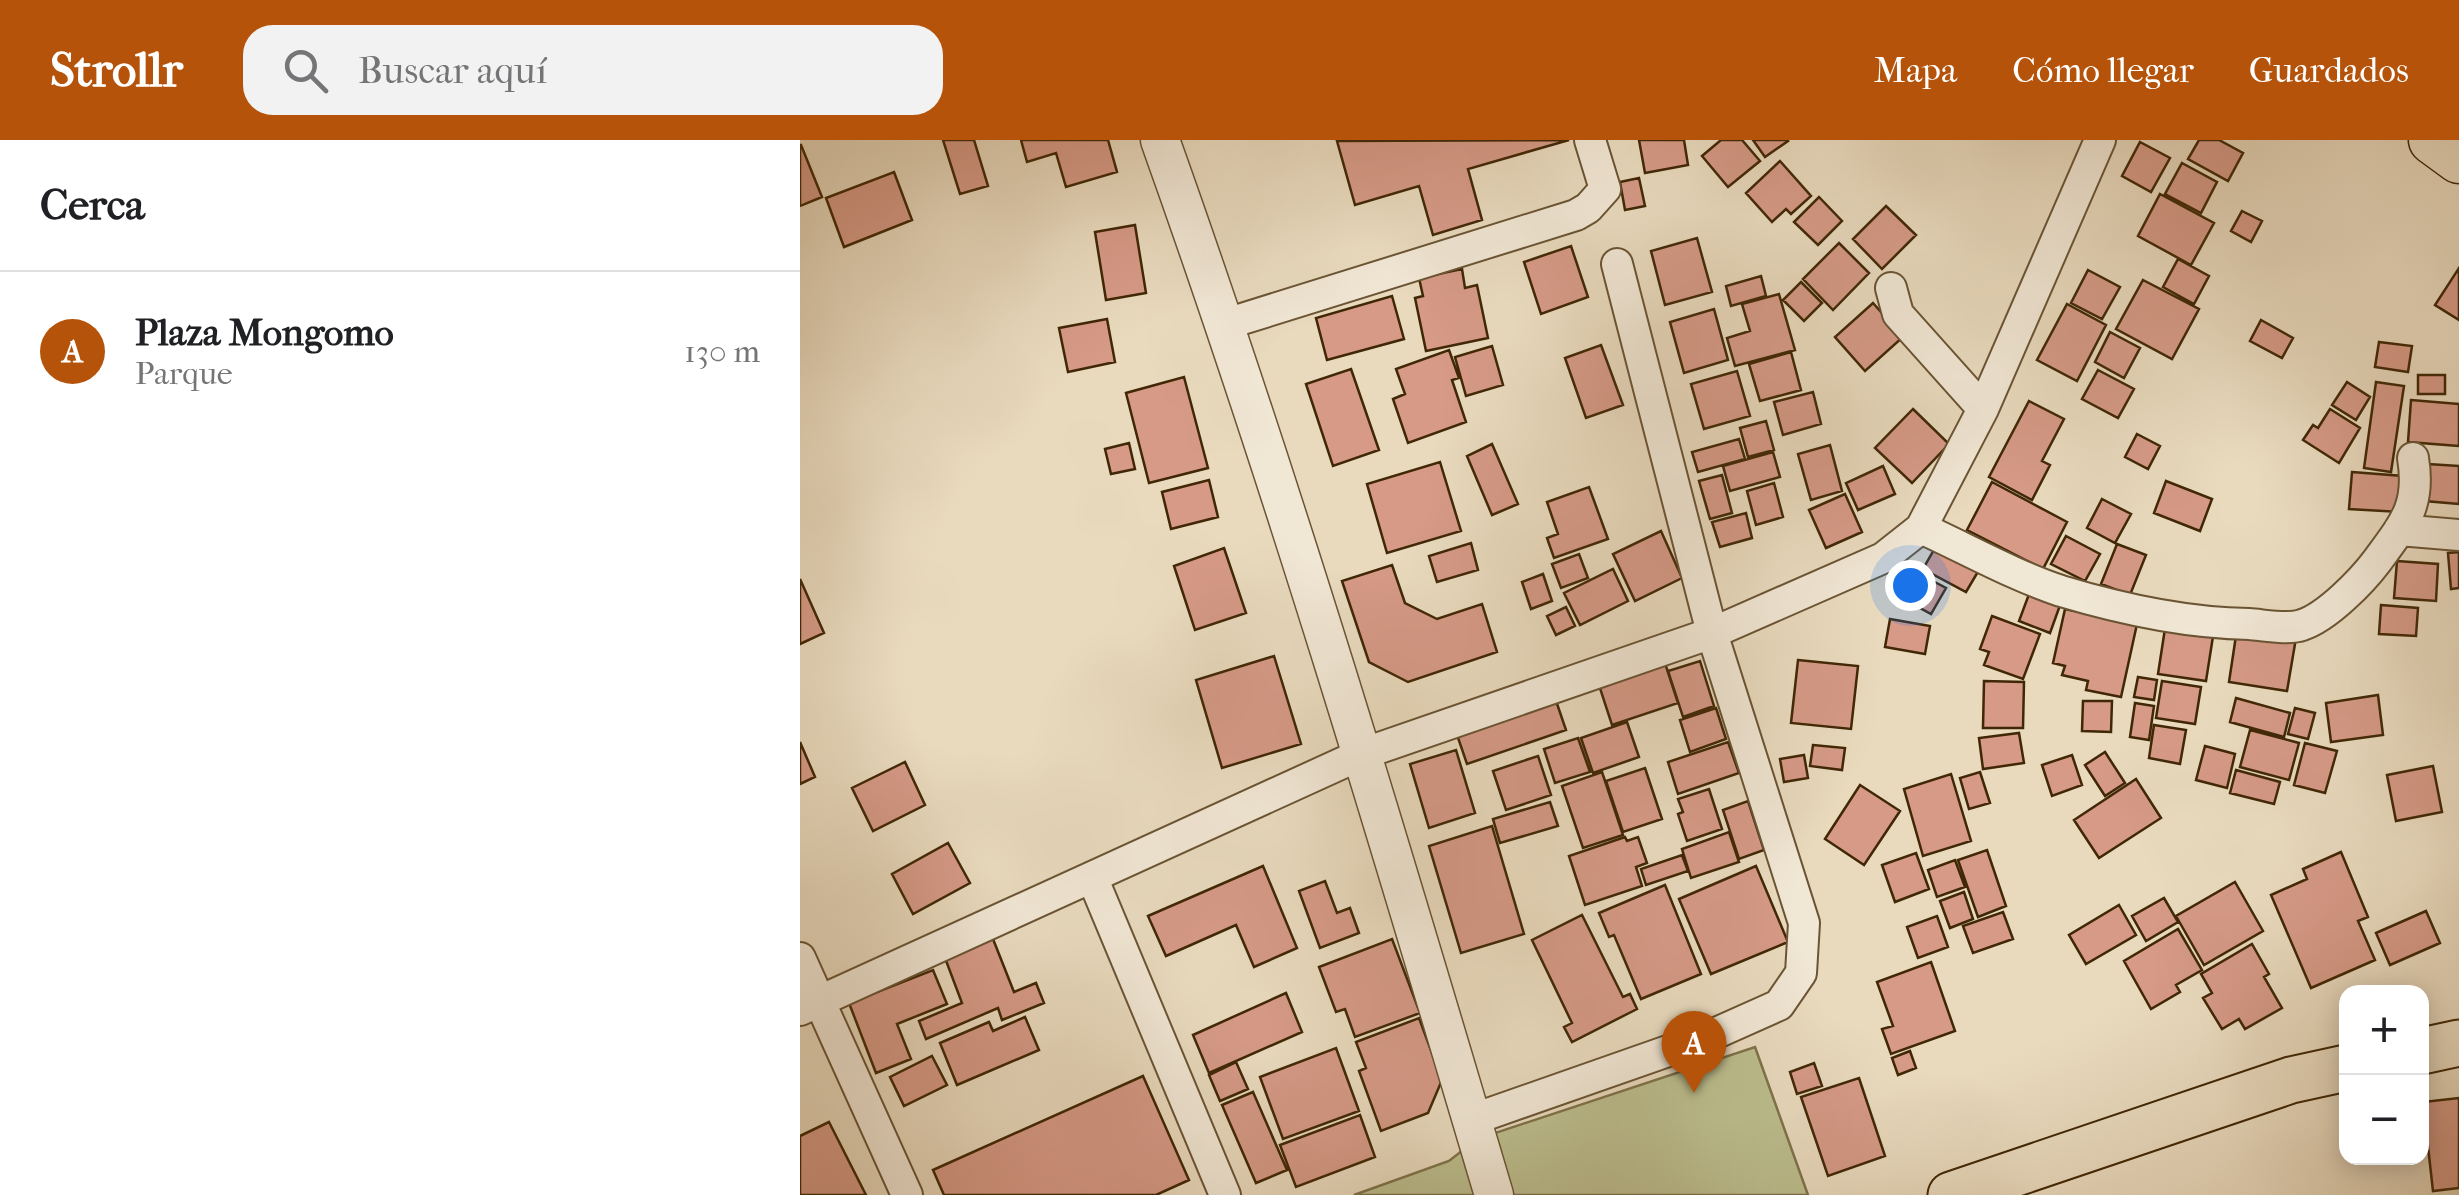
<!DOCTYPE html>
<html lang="es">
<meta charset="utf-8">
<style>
body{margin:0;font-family:"IM FELL French Canon",serif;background:#f2f2f2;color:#202124}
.controls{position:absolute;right:30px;bottom:30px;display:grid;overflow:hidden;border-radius:20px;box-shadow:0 5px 25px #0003}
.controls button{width:90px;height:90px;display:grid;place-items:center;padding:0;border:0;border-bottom:2px solid #e0e0e0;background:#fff;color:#202124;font:50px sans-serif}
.you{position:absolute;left:1110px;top:445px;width:35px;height:35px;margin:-25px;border:8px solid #fff;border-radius:50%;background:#1a73e8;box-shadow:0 0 0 15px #1a73e833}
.badge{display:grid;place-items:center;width:65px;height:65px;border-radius:50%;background:#b45309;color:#fff;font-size:32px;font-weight:700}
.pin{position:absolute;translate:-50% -82px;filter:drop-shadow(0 2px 5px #0008)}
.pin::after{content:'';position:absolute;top:52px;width:35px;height:30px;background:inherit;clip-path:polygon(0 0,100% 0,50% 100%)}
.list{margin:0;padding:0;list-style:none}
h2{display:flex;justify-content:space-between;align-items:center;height:130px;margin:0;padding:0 40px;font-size:42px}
h2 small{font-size:32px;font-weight:400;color:#757577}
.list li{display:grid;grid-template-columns:65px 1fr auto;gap:30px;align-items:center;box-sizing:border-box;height:160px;padding:0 40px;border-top:2px solid #e0e0e0}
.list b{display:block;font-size:38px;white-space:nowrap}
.list p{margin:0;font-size:32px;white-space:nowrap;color:#757577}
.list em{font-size:32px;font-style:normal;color:#757577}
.icon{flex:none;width:55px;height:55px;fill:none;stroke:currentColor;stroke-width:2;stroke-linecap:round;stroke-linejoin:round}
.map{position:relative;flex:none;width:1659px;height:1055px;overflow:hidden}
header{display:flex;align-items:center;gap:60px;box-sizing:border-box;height:140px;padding:0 50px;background:#b45309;color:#fff}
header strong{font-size:48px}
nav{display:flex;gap:55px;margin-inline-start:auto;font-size:35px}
.search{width:700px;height:90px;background:#f2f2f2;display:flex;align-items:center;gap:25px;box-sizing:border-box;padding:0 35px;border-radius:30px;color:#757577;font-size:38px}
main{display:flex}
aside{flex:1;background:#fff}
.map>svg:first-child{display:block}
.green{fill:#bcbe8e;stroke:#7e724a;stroke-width:2.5}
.building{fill:#d69a87;stroke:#402705;stroke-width:2.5}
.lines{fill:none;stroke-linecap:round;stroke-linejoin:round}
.minor-casing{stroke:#6a5433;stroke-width:34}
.tertiary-casing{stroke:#6a5433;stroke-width:41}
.primary-casing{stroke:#402705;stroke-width:49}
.trunk-casing{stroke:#402705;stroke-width:51}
.minor{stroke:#f1e7d5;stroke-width:30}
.tertiary{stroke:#f1e7d5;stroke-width:38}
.primary{stroke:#e9dabe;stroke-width:45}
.trunk{stroke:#e9dabe;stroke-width:48}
</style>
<header>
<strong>Strollr</strong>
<div class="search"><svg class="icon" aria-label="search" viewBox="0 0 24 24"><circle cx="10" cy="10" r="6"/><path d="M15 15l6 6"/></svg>Buscar aquí</div>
<nav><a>Mapa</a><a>Cómo llegar</a><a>Guardados</a></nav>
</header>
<main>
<aside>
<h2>Cerca<small></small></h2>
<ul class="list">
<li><span class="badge">A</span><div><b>Plaza Mongomo</b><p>Parque</p></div><em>130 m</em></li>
</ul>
</aside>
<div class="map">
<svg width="1659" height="1055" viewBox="0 0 1659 1055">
<rect width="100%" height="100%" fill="#e9dabe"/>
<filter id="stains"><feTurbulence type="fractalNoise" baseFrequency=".002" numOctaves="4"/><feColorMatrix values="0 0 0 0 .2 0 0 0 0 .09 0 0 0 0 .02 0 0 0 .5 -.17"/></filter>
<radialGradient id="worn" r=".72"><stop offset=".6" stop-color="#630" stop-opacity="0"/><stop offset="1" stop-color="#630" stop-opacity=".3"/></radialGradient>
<!-- green -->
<path class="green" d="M955 907 1008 1055H554L649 1021 677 999Z"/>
<!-- building -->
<path class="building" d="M143 0H174L188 46 160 54Z
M221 0H308L317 32 266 47 256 13 227 22Z
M769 0 668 29 682 80 633 95 619 46 555 65 537 1Z
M839 0H884L888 25 845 33Z
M921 0H942L960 21 928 47 902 16Z
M953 0H987L988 1 965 17Z
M1399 0H1419L1443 13 1428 41 1388 19Z
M1340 2 1370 18 1351 52 1322 36Z
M1 5 22 57 0 66V5Z
M980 21 1011 56 991 74 986 69 972 82 946 53Z
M1382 23 1417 42 1401 73 1365 54Z
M94 32 112 80 44 107 26 58Z
M839 38 845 66 825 70 820 42Z
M1360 54 1414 83 1391 125 1338 96Z
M1019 57 1042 81 1018 105 994 82Z
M1086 66 1116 95 1082 129 1053 99Z
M1442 71 1462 81 1451 102 1431 91Z
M335 85 346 153 306 160 295 92Z
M897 98 912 152 865 165 851 111Z
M1039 103 1069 133 1033 170 1003 139Z
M771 106 788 157 741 174 724 122Z
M1378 119 1409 136 1394 164 1363 147Z
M1659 128V180L1635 165Z
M662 129 665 148 677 145 688 198 626 211 615 158 623 156 619 138Z
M1288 130 1320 147 1302 179 1271 163Z
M961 136 966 156 931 166 926 146Z
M1343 140 1399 169 1372 219 1316 189Z
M1001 142 1022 163 1004 181 983 160Z
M979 154 995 210 935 226 927 198 950 191 942 164Z
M592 156 604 199 527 220 516 178Z
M1073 163 1103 197 1065 231 1035 197Z
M1267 164 1306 185 1277 241 1237 220Z
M914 169 928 220 884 233 870 182Z
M307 179 315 222 268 232 259 188Z
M1461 180 1493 198 1482 218 1450 201Z
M1310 192 1340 208 1324 238 1295 222Z
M1579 202 1612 206 1608 232 1575 227Z
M801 205 823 265 786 278 765 218Z
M692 206 703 245 666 256 655 217Z
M649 210 659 238 652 240 666 282 608 303 593 259 605 254 596 229Z
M991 212 1001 250 960 261 949 224Z
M551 229 579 310 533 326 506 244Z
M1298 230 1334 249 1318 278 1282 259Z
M937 231 950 276 904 289 891 244Z
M1618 235H1645V254H1618Z
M384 237 408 328 349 343 326 253Z
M1547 242 1570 257 1556 280 1532 265Z
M1576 242 1604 246 1591 332 1564 328Z
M1013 252 1021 284 983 295 974 262Z
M1611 260 1659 264V306L1608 302Z
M1229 261 1264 279 1242 321 1250 325 1232 360 1189 337Z
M1113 269 1149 304 1112 343 1075 308Z
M1530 269 1560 288 1539 323 1503 300 1513 285 1518 288Z
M966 281 974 310 948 317 940 288Z
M1337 294 1360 306 1348 329 1325 317Z
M939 299 945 319 898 332 892 312Z
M329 303 335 329 311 334 305 309Z
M692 304 718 364 692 375 667 316Z
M1030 305 1042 351 1011 360 998 314Z
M973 312 980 337 930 351 923 326Z
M640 322 661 391 587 413 567 344Z
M1628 324 1659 326V364L1625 361Z
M1083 326 1095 354 1058 370 1046 343Z
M1552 332 1603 336 1600 372 1549 369Z
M922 335 932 373 910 379 899 341Z
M409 340 418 377 371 389 362 352Z
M1366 341 1412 359 1400 391 1354 373Z
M1192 342 1267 382 1243 429 1167 390Z
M974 343 983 377 956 385 947 351Z
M789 347 808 399 754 418 747 398 758 394 747 362Z
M1045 354 1062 392 1026 408 1009 370Z
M1302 359 1331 374 1315 403 1287 388Z
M946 373 952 398 920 407 912 382Z
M861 391 882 438 835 461 813 414Z
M1266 396 1300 414 1285 441 1251 424Z
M1139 401 1182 425 1166 452 1123 429Z
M671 403 678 430 637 442 629 416Z
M1317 404 1346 415 1330 455 1301 444Z
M424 408 446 473 395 490 374 426Z
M1659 412V448L1651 449 1648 413Z
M779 414 788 438 761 448 752 424Z
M1597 421 1638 424 1636 461 1594 458Z
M592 425 605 463 637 479 682 464 697 512 608 542 569 522 542 441Z
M813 429 828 461 780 485 764 453Z
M1116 432 1146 448 1131 474 1102 458Z
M743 434 752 461 731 469 722 442Z
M0 439 24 493 0 504Z
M1232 446 1263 457 1250 493 1219 481Z
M1581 465 1618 468 1616 496 1579 494Z
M766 467 775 486 756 495 747 476Z
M1265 469 1337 484 1321 557 1286 550 1288 541 1262 535 1265 526 1253 523Z
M1192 476 1240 494 1223 539 1184 525 1189 512 1180 509Z
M1090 479 1130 486 1125 514 1085 507Z
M1366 482 1414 490 1406 541 1358 534Z
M1437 489 1496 498 1487 551 1429 542Z
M474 516 501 604 422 628 396 540Z
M863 517 878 563 812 585 797 539Z
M998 520 1058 526 1051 589 991 583Z
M900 521 914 566 883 577 868 531Z
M1338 537 1357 540 1354 560 1334 557Z
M1184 541 1224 542 1223 588H1183Z
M1362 541 1401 547 1395 584 1356 578Z
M753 552 766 590 667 624 654 586Z
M1578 555 1583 595 1531 602 1526 563Z
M1436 558 1490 573 1484 597 1430 582Z
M1283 561H1312L1311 592 1282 591Z
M1335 563 1354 566 1349 600 1330 597Z
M916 568 926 599 890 612 880 580Z
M1495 568 1515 573 1508 599 1488 594Z
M827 582 839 617 793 633 781 598Z
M1354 585 1386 590 1380 624 1349 618Z
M1450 590 1499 603 1489 640 1440 627Z
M1219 593 1224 623 1183 629 1179 598Z
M778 598 790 632 755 643 744 609Z
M0 602 15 637 0 644Z
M928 602 939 633 878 654 868 622Z
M1505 603 1537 611 1525 653 1494 645Z
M1013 605 1045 608 1042 630 1010 626Z
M1405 606 1435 614 1427 648 1396 640Z
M656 610 675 673 629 688 610 624Z
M1305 612 1325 643 1305 656 1285 625Z
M1004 615 1008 638 984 642 980 619Z
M1272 615 1282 645 1252 656 1242 625Z
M738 616 751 655 706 670 693 631Z
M105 622 125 665 73 691 52 648Z
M1633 626 1642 672 1596 681 1587 635Z
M845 628 862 679 823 692 806 641Z
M1436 630 1480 642 1474 664 1430 653Z
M802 632 823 695 783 708 762 646Z
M1180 632 1190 663 1169 669 1160 638Z
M1151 634 1171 701 1123 716 1104 649Z
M1336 639 1361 678 1299 718 1274 680Z
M1060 645 1100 671 1064 725 1025 699Z
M909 649 922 689 887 701 878 674 883 672 878 659Z
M948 661 964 710 939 719 923 670Z
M750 662 758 686 700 703 693 679Z
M692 686 724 794 661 813 629 706Z
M929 692 939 722 891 738 882 709Z
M825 697 827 701 838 697 847 723 836 727 842 746 785 765 769 716Z
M148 703 170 743 113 774 92 734Z
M1187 710 1206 766 1178 777 1158 720Z
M1541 712 1568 777 1558 781 1575 820 1511 848 1471 755 1507 739 1503 729Z
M1116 713 1129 749 1095 762 1082 725Z
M882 715 888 731 846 745 841 729Z
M1155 720 1165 747 1137 757 1128 730Z
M463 726 497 808 454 827 436 785 366 816 348 776Z
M956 726 988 802 911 834 879 759Z
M525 741 537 773 550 768 559 793 520 808 499 751Z
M1435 742 1463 791 1404 825 1376 776Z
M865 745 901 834 841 859 814 795 809 797 799 773Z
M1164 752 1173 779 1150 788 1140 761Z
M1364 758 1378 782 1346 801 1332 776Z
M1319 765 1336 795 1286 824 1269 795Z
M1626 771 1640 803 1590 825 1576 793Z
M1203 772 1213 799 1173 813 1163 786Z
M782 775 823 857 830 854 837 869 772 902 764 887 772 883 732 800Z
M1137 776 1148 807 1118 818 1107 787Z
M1378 789 1402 830 1376 845 1380 852 1351 869 1324 821Z
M193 799 214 852 236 843 244 863 202 880 198 868 126 899 119 881 162 863 145 818Z
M592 799 620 873 555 897 545 869 536 872 519 827Z
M1452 804 1469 834 1464 837 1482 868 1445 889 1439 879 1422 889 1403 858 1412 853 1401 834Z
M1131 822 1155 891 1091 914 1082 889 1093 886 1077 842Z
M133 830 147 864 97 884 111 919 76 933 49 863Z
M486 853 502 892 409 933 393 895Z
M225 877 239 910 157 945 140 903 189 882 193 891Z
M619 878 642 940 628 973 581 991 559 931 566 928 556 902Z
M536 908 559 971 483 999 460 937Z
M1110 911 1116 928 1098 935 1092 918Z
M132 916 147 945 104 966 90 937Z
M436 922 448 949 420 961 409 935Z
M1014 923 1022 946 997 954 990 932Z
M343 936 389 1040 356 1055H144L133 1030Z
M1059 938 1085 1016 1028 1036 1001 957Z
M453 952 487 1030 456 1043 422 965Z
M1659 958V1048L1633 1051 1623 962Z
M560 975 575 1017 496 1047 480 1005Z
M29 982 66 1055H0V996Z"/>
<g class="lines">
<defs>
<path id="minor" d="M1091 148 1098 174 1183 269
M426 184 776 75 788 68 805 49 790 0
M1121 388C1167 409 1213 435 1261 451 1321 469 1386 483 1449 484 1464 485 1488 490 1502 485 1527 477 1562 441 1577 421 1604 384 1621 366 1613 318
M1599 390 1659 395
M292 737 425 1055
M0 818 107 1055
M0 870 562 614 912 493 1083 418 1121 388 1183 269 1300 0
M671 980 905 898 979 865 1001 833 1004 783 912 493 817 124"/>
<path id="tertiary" d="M360 0C484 347 589 701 694 1055"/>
<path id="primary" d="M1622 911 1659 903
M1151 1055 1491 940 1546 928"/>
<path id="trunk" d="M1633 0 1659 19"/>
</defs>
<!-- minor casing -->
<use href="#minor" class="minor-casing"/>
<!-- tertiary casing -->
<use href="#tertiary" class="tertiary-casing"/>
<!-- primary casing -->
<use href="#primary" class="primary-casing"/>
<!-- trunk casing -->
<use href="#trunk" class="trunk-casing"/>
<!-- minor -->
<use href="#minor" class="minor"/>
<!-- tertiary -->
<use href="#tertiary" class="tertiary"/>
<!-- primary -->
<use href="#primary" class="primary"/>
<!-- trunk -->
<use href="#trunk" class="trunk"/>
</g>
<rect width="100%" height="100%" filter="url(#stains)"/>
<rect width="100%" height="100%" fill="url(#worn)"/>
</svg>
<div class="controls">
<button>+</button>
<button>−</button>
</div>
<div class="you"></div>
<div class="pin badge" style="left:894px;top:953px">A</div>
</div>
</main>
